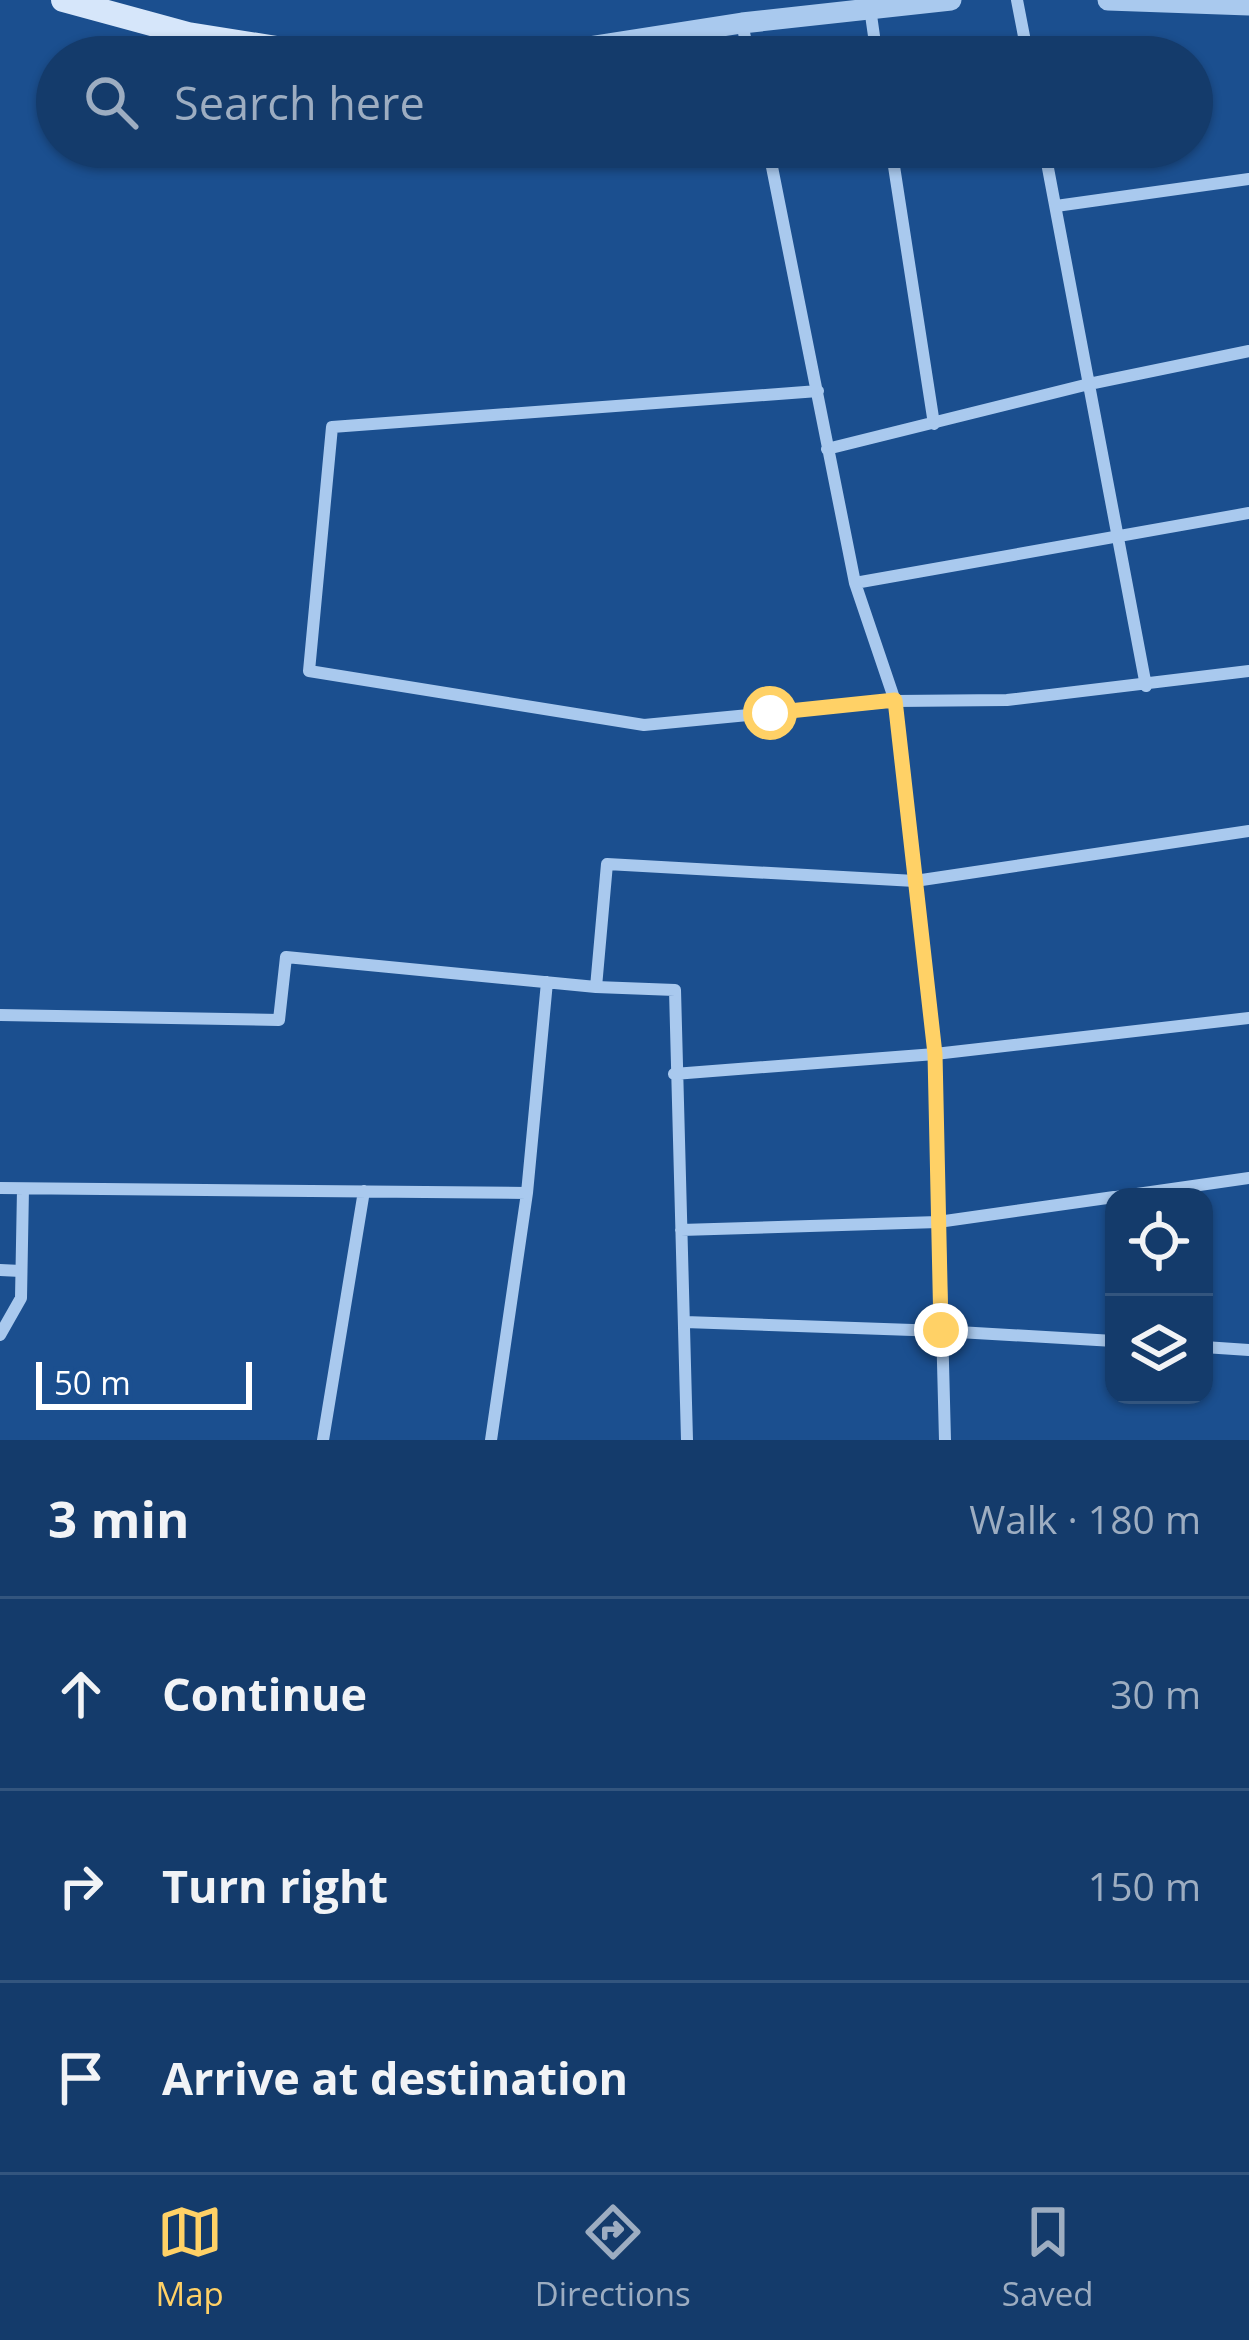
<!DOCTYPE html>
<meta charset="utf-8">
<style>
body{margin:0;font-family:"Open Sans",sans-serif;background:#214673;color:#f1f3f6}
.controls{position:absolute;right:36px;bottom:36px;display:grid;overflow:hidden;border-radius:24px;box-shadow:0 3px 9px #0004}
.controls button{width:108px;height:108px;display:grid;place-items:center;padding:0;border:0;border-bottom:3px solid #33557e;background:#143b6b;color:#f1f3f6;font:60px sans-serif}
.scale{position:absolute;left:36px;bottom:30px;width:216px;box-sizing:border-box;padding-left:12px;border:6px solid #fff;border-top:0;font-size:33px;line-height:42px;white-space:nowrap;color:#fff;-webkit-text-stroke:9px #1b4f8f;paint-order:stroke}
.stop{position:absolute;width:36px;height:36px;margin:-27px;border:9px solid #ffd166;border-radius:50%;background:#fff}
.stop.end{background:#ffd166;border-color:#fff;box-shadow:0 3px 12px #0008}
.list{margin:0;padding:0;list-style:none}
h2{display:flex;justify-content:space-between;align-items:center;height:156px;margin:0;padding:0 48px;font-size:51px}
h2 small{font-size:39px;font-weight:400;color:#9dadc1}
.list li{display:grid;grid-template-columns:78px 1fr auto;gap:36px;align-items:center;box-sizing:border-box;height:192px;padding:0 48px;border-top:3px solid #33557e}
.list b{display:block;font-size:45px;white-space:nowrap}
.list em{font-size:39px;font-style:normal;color:#9dadc1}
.icon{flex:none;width:66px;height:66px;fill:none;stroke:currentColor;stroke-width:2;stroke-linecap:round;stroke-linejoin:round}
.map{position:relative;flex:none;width:1249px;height:1440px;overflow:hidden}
.search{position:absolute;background:#143b6b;box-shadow:0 3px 9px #0004;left:36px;right:36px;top:36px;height:132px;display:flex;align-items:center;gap:30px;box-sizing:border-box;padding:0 42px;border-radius:66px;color:#9dadc1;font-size:45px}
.sheet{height:732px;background:#143b6b}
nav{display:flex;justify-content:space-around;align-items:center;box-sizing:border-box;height:168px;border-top:3px solid #33557e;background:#143b6b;font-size:33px;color:#9dadc1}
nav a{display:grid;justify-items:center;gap:6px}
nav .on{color:#ffd166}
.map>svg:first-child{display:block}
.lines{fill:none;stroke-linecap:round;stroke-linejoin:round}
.minor{stroke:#a9c9ee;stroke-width:12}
.tertiary{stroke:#a9c9ee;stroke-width:21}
.secondary{stroke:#d6e6fa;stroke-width:24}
.route{stroke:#ffd166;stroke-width:15}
</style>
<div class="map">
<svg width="1249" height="1440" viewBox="0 0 1249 1440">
<rect width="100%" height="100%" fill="#1b4f8f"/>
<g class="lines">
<!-- minor -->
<path class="minor" d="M1017 0 1028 57
M870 8 877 57
M742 23 749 57
M768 147 855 583 895 701 935 1054 945 1440
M891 147 934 424
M1044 147 1146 686
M1056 206 1249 179
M818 391 332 427 309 671 644 725 895 701 1007 700 1249 671
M827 449 1089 384 1249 351
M855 583 1249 513
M0 1015 279 1020 286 957 596 987
M674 1074 935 1054 1249 1018
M0 1188 527 1193 547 982
M1116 1197 1249 1178
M681 1230 938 1222 1114 1197
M0 1270 21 1271
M685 1322 941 1331 1114 1341
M0 1335 21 1298 23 1189
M1204 1347 1249 1350
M323 1440 364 1191
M491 1440 527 1193
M687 1440 675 990 596 987 607 864 915 881 1249 831"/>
<!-- tertiary -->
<path class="tertiary" d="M1108 0 1249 5
M314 54 345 57
M524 57 742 23 951 0"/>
<!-- secondary -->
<path class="secondary" d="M63 0 188 34 314 54"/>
</g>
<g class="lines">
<!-- route -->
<path class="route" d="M770 713 895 700 935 1054 941 1330"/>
</g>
</svg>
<div class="controls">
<button><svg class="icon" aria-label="locate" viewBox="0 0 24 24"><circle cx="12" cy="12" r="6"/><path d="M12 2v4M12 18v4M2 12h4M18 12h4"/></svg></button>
<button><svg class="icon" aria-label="layers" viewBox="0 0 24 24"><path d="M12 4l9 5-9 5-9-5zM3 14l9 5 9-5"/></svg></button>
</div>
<div class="scale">50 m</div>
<div class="stop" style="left:770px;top:713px"></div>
<div class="stop end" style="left:941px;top:1330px"></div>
<div class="search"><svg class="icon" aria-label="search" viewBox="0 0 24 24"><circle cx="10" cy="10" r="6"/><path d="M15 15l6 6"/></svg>Search here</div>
</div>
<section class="sheet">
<h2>3 min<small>Walk · 180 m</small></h2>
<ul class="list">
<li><svg class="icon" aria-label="ahead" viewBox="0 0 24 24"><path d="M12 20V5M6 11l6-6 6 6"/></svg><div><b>Continue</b></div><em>30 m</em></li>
<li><svg class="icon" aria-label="right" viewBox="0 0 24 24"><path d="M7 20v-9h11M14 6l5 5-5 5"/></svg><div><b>Turn right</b></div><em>150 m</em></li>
<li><svg class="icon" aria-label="arrive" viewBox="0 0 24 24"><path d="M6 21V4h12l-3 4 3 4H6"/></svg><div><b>Arrive at destination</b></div></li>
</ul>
</section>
<nav>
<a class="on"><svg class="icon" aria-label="map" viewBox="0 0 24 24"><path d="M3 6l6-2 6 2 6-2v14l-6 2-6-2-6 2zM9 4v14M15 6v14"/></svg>Map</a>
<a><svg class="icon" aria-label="directions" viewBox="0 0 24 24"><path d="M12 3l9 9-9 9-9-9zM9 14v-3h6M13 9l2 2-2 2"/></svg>Directions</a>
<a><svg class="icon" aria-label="saved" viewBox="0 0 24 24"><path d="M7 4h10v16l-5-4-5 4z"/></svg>Saved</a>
</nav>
